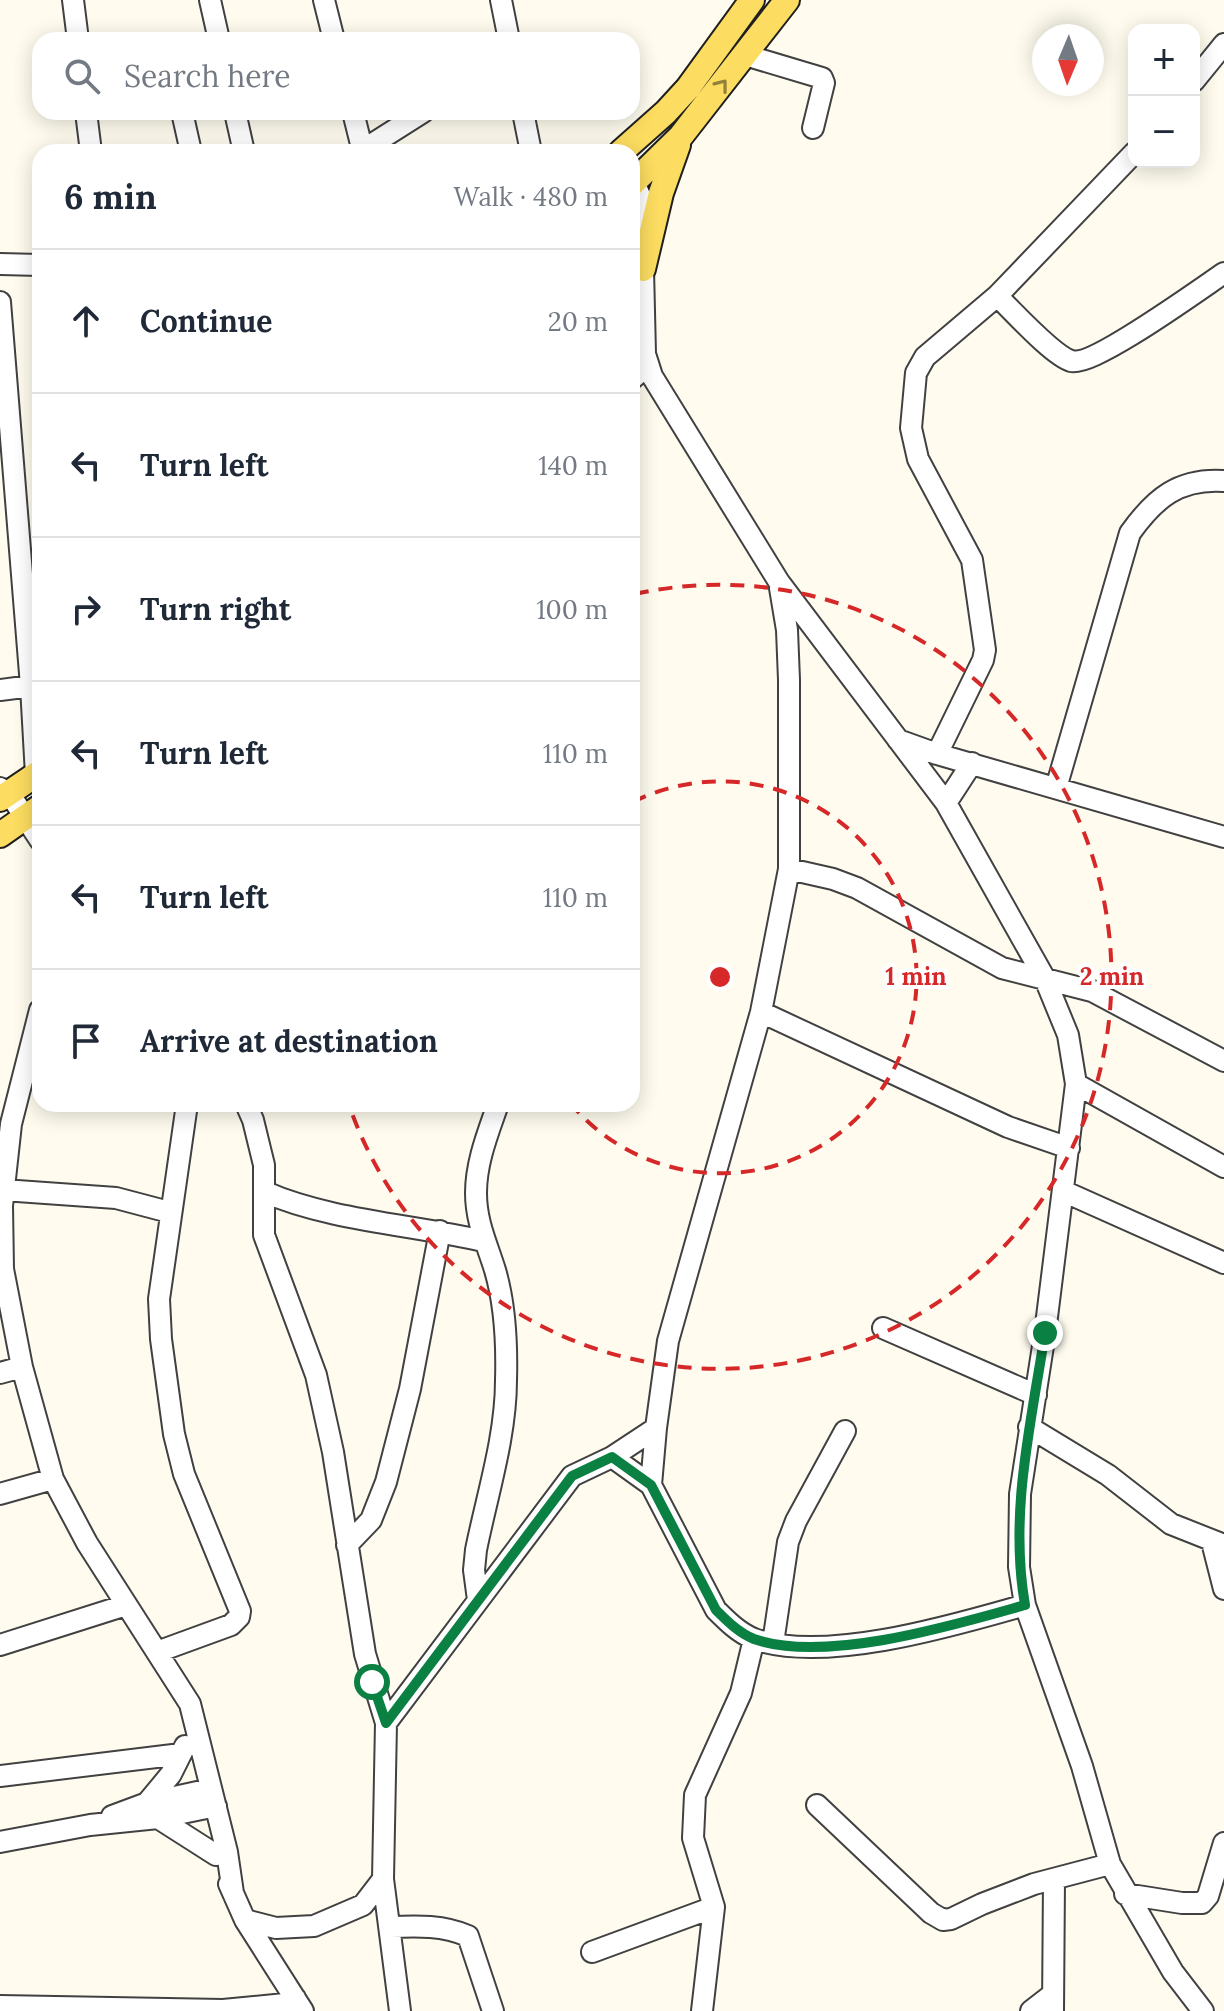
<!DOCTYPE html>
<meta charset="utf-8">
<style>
body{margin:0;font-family:Lora,serif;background:#f6f6f7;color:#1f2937}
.controls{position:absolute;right:24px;top:24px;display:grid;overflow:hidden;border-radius:16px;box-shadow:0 4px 20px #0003}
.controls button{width:72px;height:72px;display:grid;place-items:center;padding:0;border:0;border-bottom:2px solid #e0e1e3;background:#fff;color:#1f2937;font:40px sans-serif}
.compass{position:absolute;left:1032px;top:24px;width:72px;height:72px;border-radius:50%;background:#fff;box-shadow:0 4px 20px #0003;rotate:182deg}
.stop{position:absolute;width:24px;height:24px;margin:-18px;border:6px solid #0b8043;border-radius:50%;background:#fff}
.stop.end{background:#0b8043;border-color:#fff;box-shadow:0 2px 8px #0008}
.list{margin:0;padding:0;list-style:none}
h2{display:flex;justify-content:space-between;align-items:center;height:104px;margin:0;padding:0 32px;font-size:34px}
h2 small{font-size:26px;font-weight:400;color:#747a83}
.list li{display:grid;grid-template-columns:52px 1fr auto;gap:24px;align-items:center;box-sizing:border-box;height:144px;padding:0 32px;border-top:2px solid #e0e1e3}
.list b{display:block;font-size:30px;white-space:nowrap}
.list em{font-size:26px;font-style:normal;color:#747a83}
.icon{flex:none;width:44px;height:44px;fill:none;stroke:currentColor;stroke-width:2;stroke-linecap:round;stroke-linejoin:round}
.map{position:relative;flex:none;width:1224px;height:2011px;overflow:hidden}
.search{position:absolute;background:#fff;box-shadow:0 4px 20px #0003;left:32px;top:32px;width:608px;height:88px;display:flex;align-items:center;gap:20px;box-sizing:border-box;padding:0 28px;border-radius:24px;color:#747a83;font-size:30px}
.panel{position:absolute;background:#fff;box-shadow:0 4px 20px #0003;left:32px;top:144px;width:608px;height:968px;border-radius:24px}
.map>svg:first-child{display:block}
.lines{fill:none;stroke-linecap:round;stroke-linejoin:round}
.minor-casing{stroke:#414141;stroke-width:24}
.major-casing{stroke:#1f1f1f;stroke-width:28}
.minor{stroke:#fff;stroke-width:20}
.major{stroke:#fcdd61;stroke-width:24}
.oneway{stroke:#91803c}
.route{stroke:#0b8043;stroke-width:10}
.ring{fill:none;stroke:#d62828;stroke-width:4;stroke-dasharray:14 10}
.centre{fill:#d62828;stroke:#fff;stroke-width:4}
.ring-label{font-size:24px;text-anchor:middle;font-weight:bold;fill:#d62828;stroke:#fff;stroke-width:8;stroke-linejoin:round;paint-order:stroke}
</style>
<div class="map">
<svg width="1224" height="2011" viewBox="0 0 1224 2011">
<rect width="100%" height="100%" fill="#fffcef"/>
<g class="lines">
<defs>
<path id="minor" d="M73 0 78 40
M210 0 219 40
M324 0 334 40
M501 0 509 40
M745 55 822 78 824 83 813 128
M1194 81 1224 44
M86 112 91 152
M182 112 191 152
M235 112 244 152
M353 112 363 152
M523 112 531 152
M363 150 423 112
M634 182 641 198 646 232 643 269 645 354 652 376 779 582 946 803 1045 979 1068 1035 1076 1084 1045 1333 1020 1494 1019 1567 1025 1605 1082 1766 1110 1864 1173 1972 1203 2011
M0 264 40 265
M997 296C1013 311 1052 355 1071 361 1093 367 1200 289 1224 273
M0 302 31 686 36 775
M632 379 647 366
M780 588 787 630 789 680V869L761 1012 668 1341 656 1428 651 1485 716 1610C727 1621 739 1633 754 1639 825 1664 955 1625 1025 1605
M0 690 31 686
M898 740 937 754 1224 837
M937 754 983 660 985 650 972 560 918 459 911 428 916 373 925 357 997 296 1134 153
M0 788 9 793 40 840
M1056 788 1130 533C1155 498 1179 478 1224 481
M946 803 972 763
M789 869 833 879 857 888 1002 968 1092 991 1224 1061
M40 1010 11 1124 2 1206 3 1269 22 1367 53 1479 87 1543 190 1704 227 1852 233 1893
M761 1012 1008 1127 1069 1148
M1076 1084 1224 1167
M246 1104 253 1120 264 1165V1235L316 1375 333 1452 365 1654 386 1723 383 1879 400 2011
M3 1190 116 1198 169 1212
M1063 1191 1224 1263
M265 1192C328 1220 414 1225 483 1241
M883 1328 1036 1395
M0 1373 22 1367
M1029 1427 1108 1475 1171 1524 1224 1545
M612 1457 651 1485
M0 1494 53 1479
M1212 1542 1224 1589
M347 1545 371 1520 386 1482 410 1389 440 1231
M478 1600 474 1570 476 1550C487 1495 506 1437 506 1380 507 1345 505 1304 495 1270 487 1244 476 1222 476 1193 476 1162 488 1133 498 1104
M773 1643 788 1542 796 1521 845 1431
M0 1645 126 1605
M157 1652 231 1625 239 1617 240 1611 184 1474 174 1434 161 1339 159 1299 187 1104
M386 1723 572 1476 612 1457 656 1428
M0 1776 181 1754
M147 1803 171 1774 185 1746
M817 1805 931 1913 943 1920 951 1919 982 1904 1034 1884 1110 1864
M112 1816 147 1803 211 1789
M158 1818 216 1855
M0 1842 90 1825 158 1818 216 1806
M229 1884 245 1920 303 2011
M1125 1894 1182 1903H1202L1208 1896 1224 1843
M245 1920 276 1928 314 1926 363 1905 383 1879
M391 1927C418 1926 443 1925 468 1936L493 2011
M592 1952 714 1907
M0 2006 223 2010 285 2004 295 1998
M702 2011 714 1907 693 1838 695 1795 741 1693 754 1639
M1031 2011 1053 1994
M1053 2011 1054 1880"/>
<path id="major" d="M621 152 666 112 688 88 752 0
M632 184 681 136 787 0
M632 260 643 269 661 193 678 145
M0 799 40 772
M0 835 40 807"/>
</defs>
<!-- minor casing -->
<use href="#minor" class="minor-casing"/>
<!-- major casing -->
<use href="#major" class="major-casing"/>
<!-- minor -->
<use href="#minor" class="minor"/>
<!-- major -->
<use href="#major" class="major"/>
</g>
<!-- one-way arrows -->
<defs><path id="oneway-chevron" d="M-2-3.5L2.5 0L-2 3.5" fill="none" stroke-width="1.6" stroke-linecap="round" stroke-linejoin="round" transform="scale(2)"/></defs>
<use class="oneway" href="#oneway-chevron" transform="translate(722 85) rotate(-52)"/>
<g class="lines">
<!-- route -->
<path class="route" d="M372 1682 386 1723 572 1476 612 1457 651 1485 716 1610C727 1621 739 1633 754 1639 825 1664 954 1625 1025 1605 1009 1513 1031 1424 1045 1333"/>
</g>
<!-- distance rings -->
<g class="ring">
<path d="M633 802A196 196 0 1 1 571 1104"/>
<path d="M635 594A392 392 0 1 1 349 1105"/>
</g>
<circle cx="720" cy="977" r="12" class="centre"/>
<g class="ring-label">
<text x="916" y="985">1 min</text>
<text x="1112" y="985">2 min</text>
</g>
</svg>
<div class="controls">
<button>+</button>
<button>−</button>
</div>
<svg class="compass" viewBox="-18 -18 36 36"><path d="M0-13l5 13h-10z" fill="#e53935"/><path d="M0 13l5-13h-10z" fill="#747a83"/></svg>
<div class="stop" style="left:372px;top:1682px"></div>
<div class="stop end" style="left:1045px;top:1333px"></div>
<div class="search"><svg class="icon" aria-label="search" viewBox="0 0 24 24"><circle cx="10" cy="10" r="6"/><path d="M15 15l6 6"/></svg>Search here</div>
<section class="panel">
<h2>6 min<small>Walk · 480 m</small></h2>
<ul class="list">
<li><svg class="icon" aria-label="ahead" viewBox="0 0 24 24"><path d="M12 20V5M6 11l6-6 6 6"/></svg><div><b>Continue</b></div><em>20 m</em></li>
<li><svg class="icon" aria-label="left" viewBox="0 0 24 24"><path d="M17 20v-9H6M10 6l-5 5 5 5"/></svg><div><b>Turn left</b></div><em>140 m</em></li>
<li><svg class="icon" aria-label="right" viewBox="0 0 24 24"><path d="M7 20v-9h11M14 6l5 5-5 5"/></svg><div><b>Turn right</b></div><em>100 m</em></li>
<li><svg class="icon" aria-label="left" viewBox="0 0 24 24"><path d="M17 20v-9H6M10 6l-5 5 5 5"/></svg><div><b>Turn left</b></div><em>110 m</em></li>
<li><svg class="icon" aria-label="left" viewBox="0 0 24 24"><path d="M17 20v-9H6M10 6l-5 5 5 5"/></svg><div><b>Turn left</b></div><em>110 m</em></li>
<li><svg class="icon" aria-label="arrive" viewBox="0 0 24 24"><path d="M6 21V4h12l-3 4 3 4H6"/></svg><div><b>Arrive at destination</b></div></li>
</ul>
</section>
</div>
